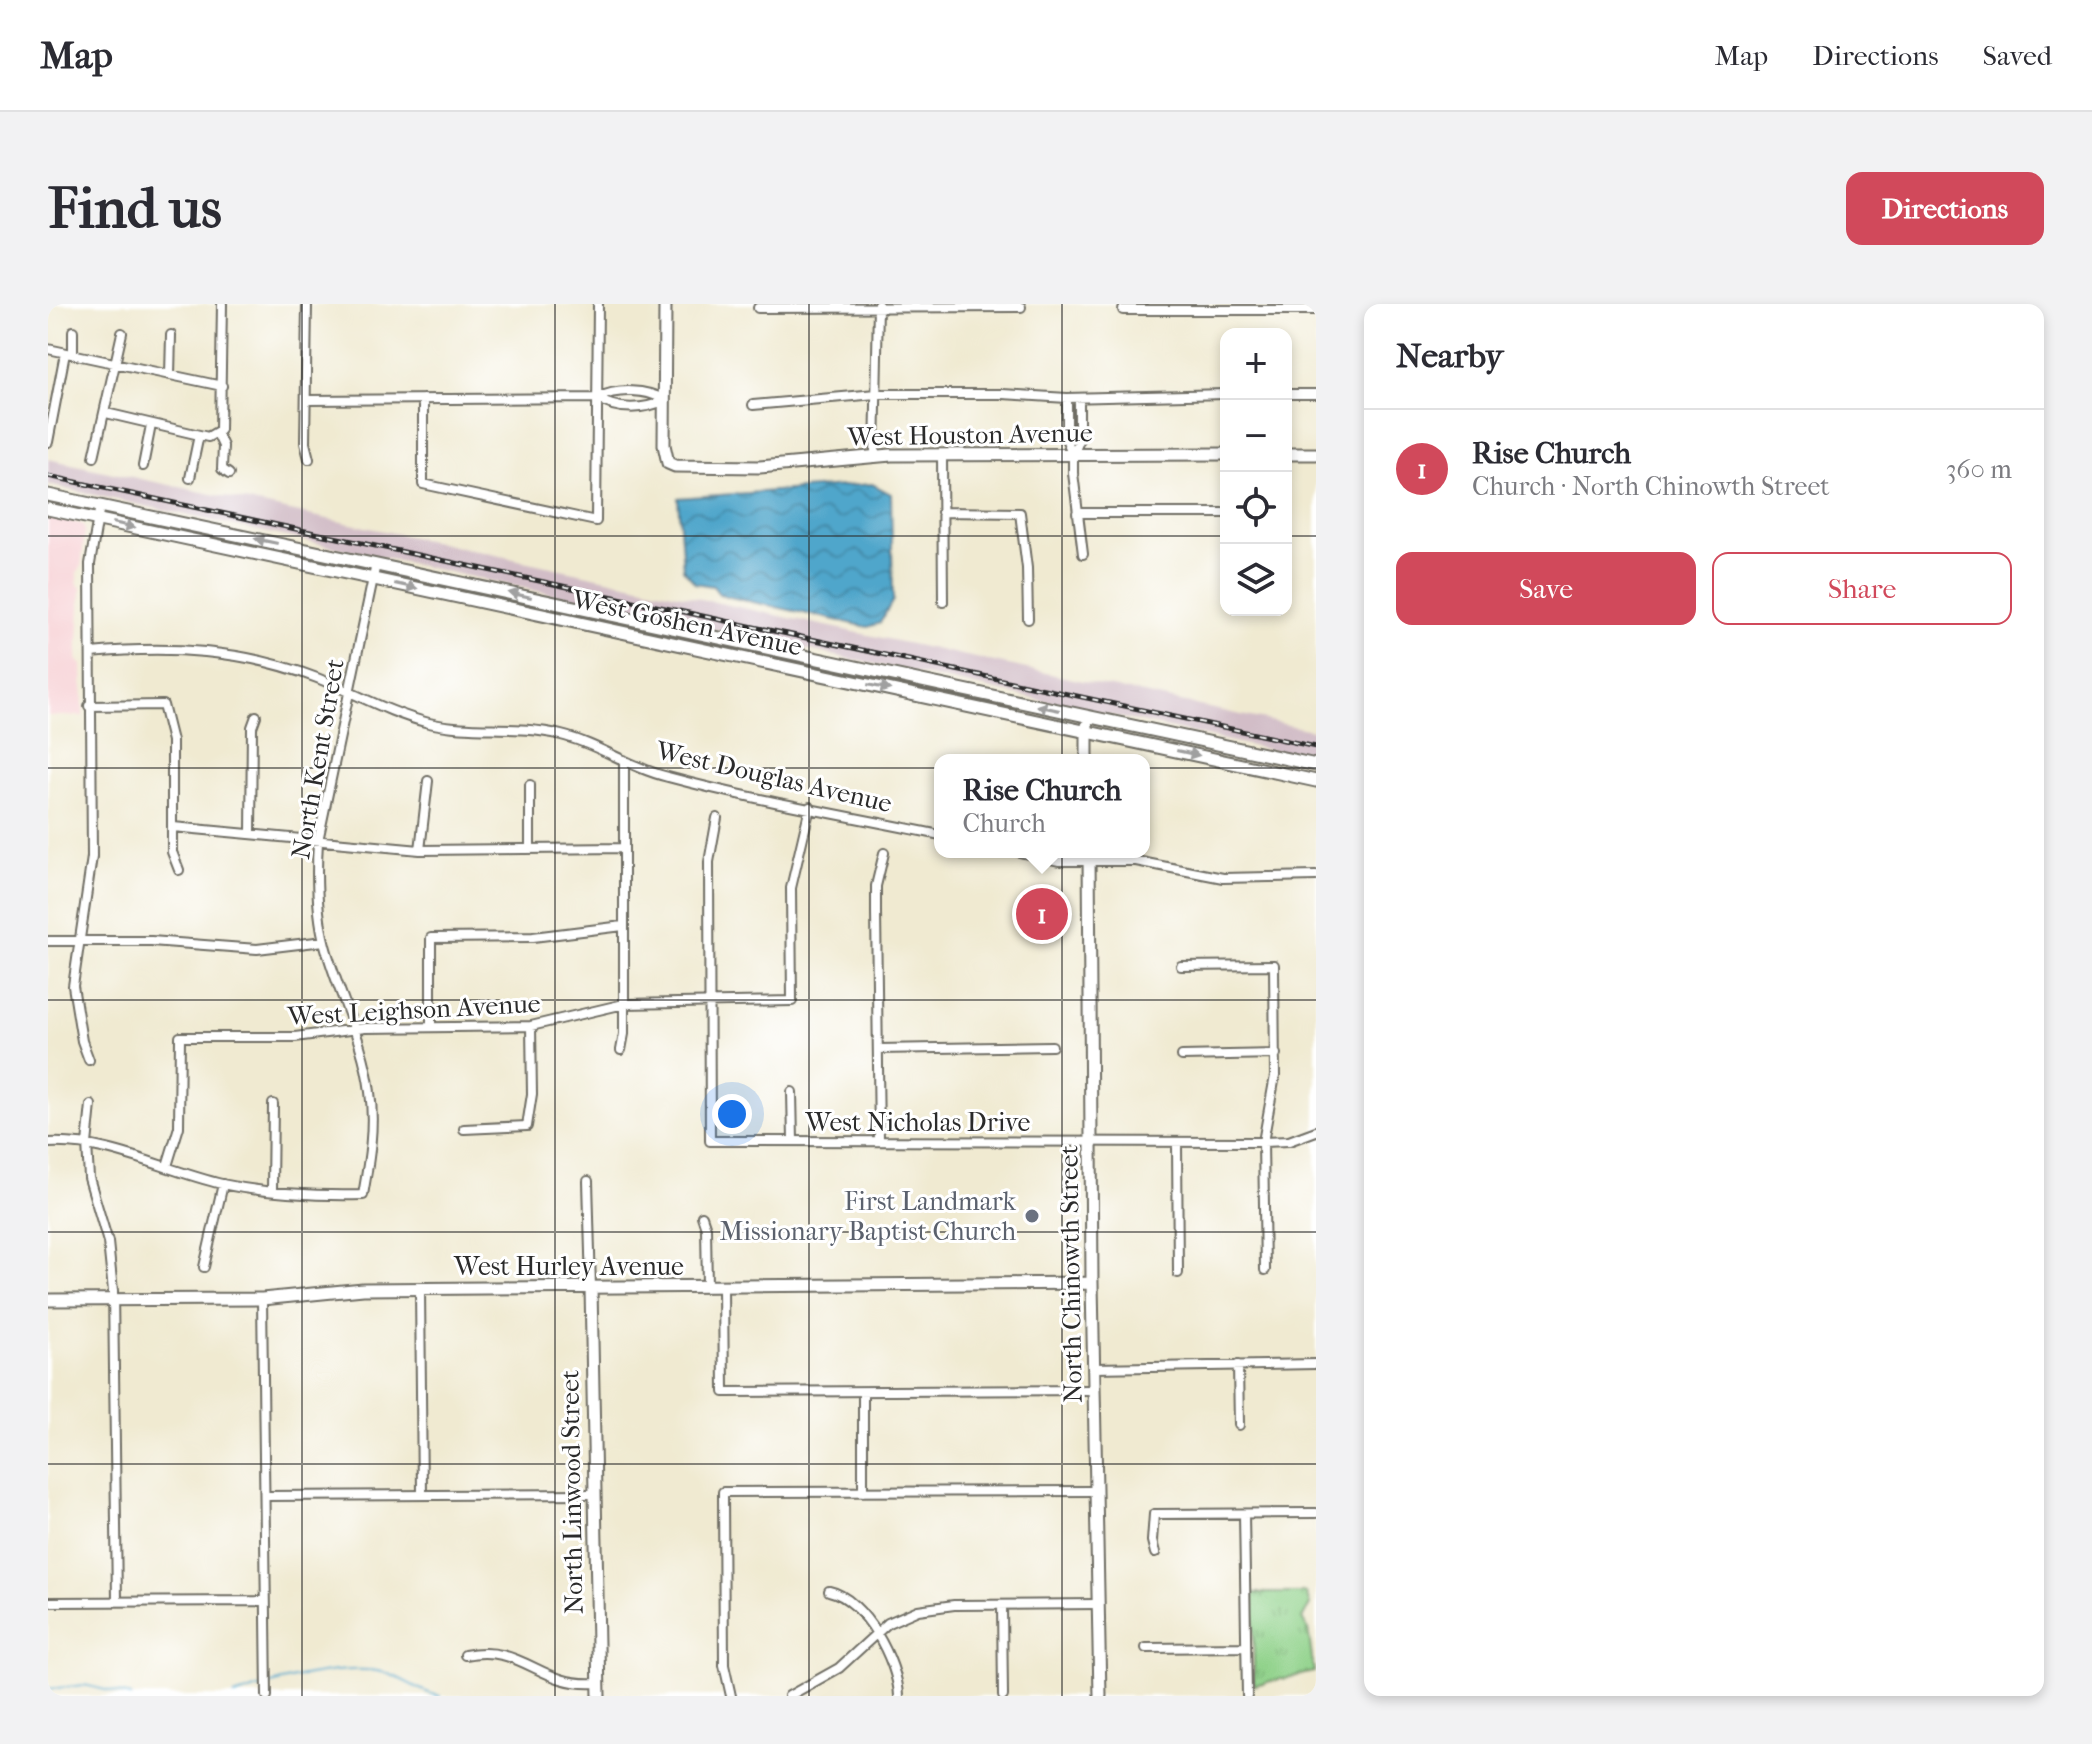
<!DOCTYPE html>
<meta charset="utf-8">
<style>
body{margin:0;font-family:"IM FELL French Canon",serif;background:#f2f2f3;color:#2b2b33}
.controls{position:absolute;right:24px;top:24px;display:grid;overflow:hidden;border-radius:16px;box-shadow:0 4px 12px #0003}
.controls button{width:72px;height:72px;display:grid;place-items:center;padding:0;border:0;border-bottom:2px solid #e1e1e2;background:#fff;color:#2b2b33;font:40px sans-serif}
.you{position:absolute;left:684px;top:810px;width:28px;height:28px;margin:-20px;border:6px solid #fff;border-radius:50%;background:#1a73e8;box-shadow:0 0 0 12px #1a73e833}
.badge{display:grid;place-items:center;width:52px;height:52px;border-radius:50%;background:#d1495b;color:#fff;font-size:26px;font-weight:700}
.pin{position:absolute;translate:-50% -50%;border:4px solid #fff;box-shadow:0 2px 8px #0006}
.popup{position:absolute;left:886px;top:450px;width:216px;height:104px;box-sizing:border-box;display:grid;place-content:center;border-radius:16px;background:#fff;filter:drop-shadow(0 2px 6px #0005);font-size:26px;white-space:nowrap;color:#7c7c81}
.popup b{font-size:30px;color:#2b2b33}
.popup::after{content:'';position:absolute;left:50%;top:100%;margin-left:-16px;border:16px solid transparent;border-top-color:#fff}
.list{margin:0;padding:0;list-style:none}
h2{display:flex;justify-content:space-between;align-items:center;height:104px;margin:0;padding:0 32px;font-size:34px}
h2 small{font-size:26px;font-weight:400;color:#7c7c81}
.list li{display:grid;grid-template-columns:52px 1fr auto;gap:24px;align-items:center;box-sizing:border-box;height:120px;padding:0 32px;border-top:2px solid #e1e1e2}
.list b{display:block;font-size:30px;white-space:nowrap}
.list p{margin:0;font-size:26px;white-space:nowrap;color:#7c7c81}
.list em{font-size:26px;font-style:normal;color:#7c7c81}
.actions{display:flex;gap:16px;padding:24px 32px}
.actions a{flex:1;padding:18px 0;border:2px solid #d1495b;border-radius:16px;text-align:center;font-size:28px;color:#d1495b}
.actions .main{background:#d1495b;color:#fff}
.icon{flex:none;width:44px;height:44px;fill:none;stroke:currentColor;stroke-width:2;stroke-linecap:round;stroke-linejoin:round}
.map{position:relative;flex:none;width:1268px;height:1392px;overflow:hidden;border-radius:16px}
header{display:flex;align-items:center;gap:48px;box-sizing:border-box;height:112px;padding:0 40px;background:#fff;border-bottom:2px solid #e1e1e2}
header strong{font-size:38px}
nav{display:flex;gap:44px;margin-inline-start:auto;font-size:28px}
.intro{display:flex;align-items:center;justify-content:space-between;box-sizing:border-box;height:192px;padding:0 48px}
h1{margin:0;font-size:56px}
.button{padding:20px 36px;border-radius:16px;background:#d1495b;color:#fff;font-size:28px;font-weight:700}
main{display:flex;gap:48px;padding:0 48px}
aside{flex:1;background:#fff;border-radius:16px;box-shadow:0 4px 12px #0003}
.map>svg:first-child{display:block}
.built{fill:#f7cfd3}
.railway{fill:#d2bdc7}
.grass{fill:url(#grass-tufts);stroke:#5e7e5a;stroke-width:2}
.water{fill:url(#water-waves);stroke:#3d687b;stroke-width:2}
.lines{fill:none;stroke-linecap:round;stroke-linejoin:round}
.stream{stroke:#4fa6cb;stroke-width:2}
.street-casing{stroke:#706e65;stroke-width:12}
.secondary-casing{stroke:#706e65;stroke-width:15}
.street{stroke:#fff;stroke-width:8}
.secondary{stroke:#fff;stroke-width:11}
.rail-casing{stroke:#2b2b2b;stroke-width:5}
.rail{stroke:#fff;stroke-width:2;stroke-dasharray:6;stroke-linecap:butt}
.oneway{fill:#a0a0a0}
.grid{fill:none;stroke:#2b2b2b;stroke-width:2;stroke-opacity:0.55}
.worship-dot{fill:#6b7280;stroke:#fff;stroke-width:3}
.labels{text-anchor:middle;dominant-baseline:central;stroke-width:6;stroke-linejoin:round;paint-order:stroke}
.street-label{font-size:26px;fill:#2b2b2b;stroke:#fff}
.worship-label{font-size:26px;fill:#5b616d;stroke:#fff;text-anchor:end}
</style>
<header>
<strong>Map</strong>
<nav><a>Map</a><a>Directions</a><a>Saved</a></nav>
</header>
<div class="intro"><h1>Find us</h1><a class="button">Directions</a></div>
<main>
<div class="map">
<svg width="1268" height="1392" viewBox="0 0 1268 1392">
<defs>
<pattern id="grass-tufts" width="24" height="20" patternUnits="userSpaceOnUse" patternTransform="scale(2)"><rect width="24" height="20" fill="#90d28a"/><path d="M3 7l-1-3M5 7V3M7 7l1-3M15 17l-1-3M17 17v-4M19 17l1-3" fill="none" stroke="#7cb477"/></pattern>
<pattern id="water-waves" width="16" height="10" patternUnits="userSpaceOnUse" patternTransform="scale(2)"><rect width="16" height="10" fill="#4fa6cb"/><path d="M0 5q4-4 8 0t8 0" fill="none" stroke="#4287a5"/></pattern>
</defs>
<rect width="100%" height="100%" fill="#fff"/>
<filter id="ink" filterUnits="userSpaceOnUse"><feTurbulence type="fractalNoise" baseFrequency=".0125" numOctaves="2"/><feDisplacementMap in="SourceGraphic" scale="16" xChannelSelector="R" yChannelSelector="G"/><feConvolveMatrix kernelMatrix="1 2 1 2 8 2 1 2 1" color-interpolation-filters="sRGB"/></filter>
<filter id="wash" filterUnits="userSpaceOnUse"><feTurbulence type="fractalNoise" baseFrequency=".006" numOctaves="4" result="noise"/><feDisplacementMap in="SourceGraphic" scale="32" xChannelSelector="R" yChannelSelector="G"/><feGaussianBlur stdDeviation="1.8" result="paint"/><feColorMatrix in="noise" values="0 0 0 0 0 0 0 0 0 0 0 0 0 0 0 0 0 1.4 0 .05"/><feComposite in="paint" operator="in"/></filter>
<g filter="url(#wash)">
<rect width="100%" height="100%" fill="#f0ead1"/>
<!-- built -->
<path class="built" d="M0 213 34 220 37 226 33 264 29 268V280L33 284 29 356 34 361 35 412H0Z"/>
<!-- railway -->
<path class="railway" d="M0 155 1268 427V456L0 181Z"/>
<!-- grass -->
<path class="grass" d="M1205 1289H1258L1262 1301 1254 1315 1260 1325 1266 1368 1206 1381Z"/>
<!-- water -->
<path class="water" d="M824 180 843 190 845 296 832 319 820 323 682 293 671 290 665 282 647 279 635 265 630 194Z"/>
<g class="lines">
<!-- stream -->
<path class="stream" d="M220 1381C249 1372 304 1361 334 1368 355 1373 371 1389 392 1392
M0 1385 36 1381 83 1392
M186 1392 214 1383"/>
</g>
</g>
<g filter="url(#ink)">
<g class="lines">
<defs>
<path id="street" d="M259 0 257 139 261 155
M710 4 973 3
M1075 6H1268
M0 45 174 82
M25 50V27
M122 71 123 31
M1238 90H1268
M550 94C568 107 597 106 617 96
M1019 94V137L1025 151
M1031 94V137L1025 151V169L1035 250
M375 95V180L548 217 550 0
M259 96 550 94C569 84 598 85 617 96
M705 101 828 90H954L1019 94 1178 90
M58 109 160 133 172 126 174 0
M169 129 175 142 174 165 181 170
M0 138 17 49
M894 151 895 298
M827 152 830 1
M46 153 74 29
M95 162 103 121
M142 174 151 131
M894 208 972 209 979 264 980 315
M1029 209H1178
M43 349C120 342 195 345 269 374 307 389 341 409 381 419 424 429 469 420 513 431 551 440 582 464 620 473 709 497 802 512 892 531
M41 402 115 401 124 437V548L131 566
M482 481V545
M669 514 661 558 662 837 1215 838 1241 837 1268 827
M125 523 372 546 576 544
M203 530 204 423 208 412
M372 546 380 477
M971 548 1011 557H1088L1175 574 1268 572
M0 637H103L209 645 276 637
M1133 662 1226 661 1227 772 1215 838 1217 966
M383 723V634L485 633 575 622
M830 745 1004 742
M573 746 576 730V456
M1134 752 1228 750
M41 756 34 737 25 682 44 553 42 260 52 201
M744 788 745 837
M43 801 39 840 41 874 60 938 65 987 69 1297
M416 825 479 822 484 790 483 722
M831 836 828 608V582L836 549
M0 839C63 836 114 866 174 880 220 890 268 892 315 891 321 857 327 822 322 788 316 736 290 690 277 641 268 607 268 571 270 537L328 260
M1129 839 1130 969
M119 862 131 823 132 733H247L317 724 483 722 576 700 744 697 743 584 762 503
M540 877 543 984
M224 887 225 800
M654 912 658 924 659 983
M156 963 175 880
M675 983 676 1088 1046 1086
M372 985 374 1191
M214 995 219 1392
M1190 1061 1191 1121
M1046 1064 1268 1060
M815 1088V1188
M217 1192 546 1190
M1196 1210 1199 1392
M1107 1249 1104 1237 1106 1210 1268 1209
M781 1287C816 1294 850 1358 851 1392
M0 1298 217 1297
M954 1301 955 1392
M1098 1344 1198 1343
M417 1351C475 1339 491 1383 548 1379
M683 1392 676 1361 675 1188 1049 1187
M741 1392 791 1364 840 1319 870 1306 906 1301 1051 1300"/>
<path id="secondary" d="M617 0 616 141 620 159 627 162 712 163 843 151 1178 150
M1238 150H1268
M0 191 1268 461
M0 205 1268 477
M1039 456V422
M1041 548 1044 979 1052 1392
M543 984 551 1392
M0 996 214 995 315 985 1044 979"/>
</defs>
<!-- street casing -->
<use href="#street" class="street-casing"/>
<!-- secondary casing -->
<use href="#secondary" class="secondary-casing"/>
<!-- street -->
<use href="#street" class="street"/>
<!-- secondary -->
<use href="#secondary" class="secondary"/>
<defs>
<path id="rail" d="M0 172 1268 443"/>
</defs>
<!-- rail casing -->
<use href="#rail" class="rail-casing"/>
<!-- rail -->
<use href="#rail" class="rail"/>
</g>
<!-- one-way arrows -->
<defs><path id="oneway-solid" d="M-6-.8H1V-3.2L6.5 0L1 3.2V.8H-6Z" transform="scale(2)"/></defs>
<g class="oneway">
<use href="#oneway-solid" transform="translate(76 221) rotate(12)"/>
<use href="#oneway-solid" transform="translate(218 237) rotate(-168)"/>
<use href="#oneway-solid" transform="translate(358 282) rotate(12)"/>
<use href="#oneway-solid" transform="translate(472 291) rotate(-168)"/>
<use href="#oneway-solid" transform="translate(831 383) rotate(12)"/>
<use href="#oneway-solid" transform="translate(1000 404) rotate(-168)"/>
<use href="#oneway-solid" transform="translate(1140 449) rotate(12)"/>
</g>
</g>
<!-- grid -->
<path class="grid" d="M254 0V1392M507 0V1392M761 0V1392M1014 0V1392M0 232H1178M1238 232H1268M0 464H1268M0 696H1268M0 928H1268M0 1160H1268"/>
<!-- markers -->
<circle class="worship-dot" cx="984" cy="912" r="8"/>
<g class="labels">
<!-- street labels -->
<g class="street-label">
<text transform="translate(922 131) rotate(-1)">West Houston Avenue</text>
<text transform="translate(639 319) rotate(12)">West Goshen Avenue</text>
<text transform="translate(270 455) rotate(-80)">North Kent Street</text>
<text transform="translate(726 473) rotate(13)">West Douglas Avenue</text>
<text transform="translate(366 706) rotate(-3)">West Leighson Avenue</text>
<text x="870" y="818">West Nicholas Drive</text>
<text x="521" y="962">West Hurley Avenue</text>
<text transform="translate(1023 970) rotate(-91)">North Chinowth Street</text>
<text transform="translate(524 1188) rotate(-91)">North Linwood Street</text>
</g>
<!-- worship labels -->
<g class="worship-label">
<text x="968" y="897">First Landmark<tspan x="968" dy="30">Missionary Baptist Church</tspan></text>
</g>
</g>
</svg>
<div class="controls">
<button>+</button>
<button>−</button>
<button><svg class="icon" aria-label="locate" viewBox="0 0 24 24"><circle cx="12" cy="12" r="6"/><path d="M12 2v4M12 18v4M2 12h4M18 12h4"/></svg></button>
<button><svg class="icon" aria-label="layers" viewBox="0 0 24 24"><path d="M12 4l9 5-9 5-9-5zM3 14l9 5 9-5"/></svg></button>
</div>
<div class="you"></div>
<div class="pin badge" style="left:994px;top:610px">1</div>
<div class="popup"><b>Rise Church</b>Church</div>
</div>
<aside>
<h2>Nearby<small></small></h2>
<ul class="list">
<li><span class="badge">1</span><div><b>Rise Church</b><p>Church · North Chinowth Street</p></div><em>360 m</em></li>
</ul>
<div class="actions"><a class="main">Save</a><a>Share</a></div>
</aside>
</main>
